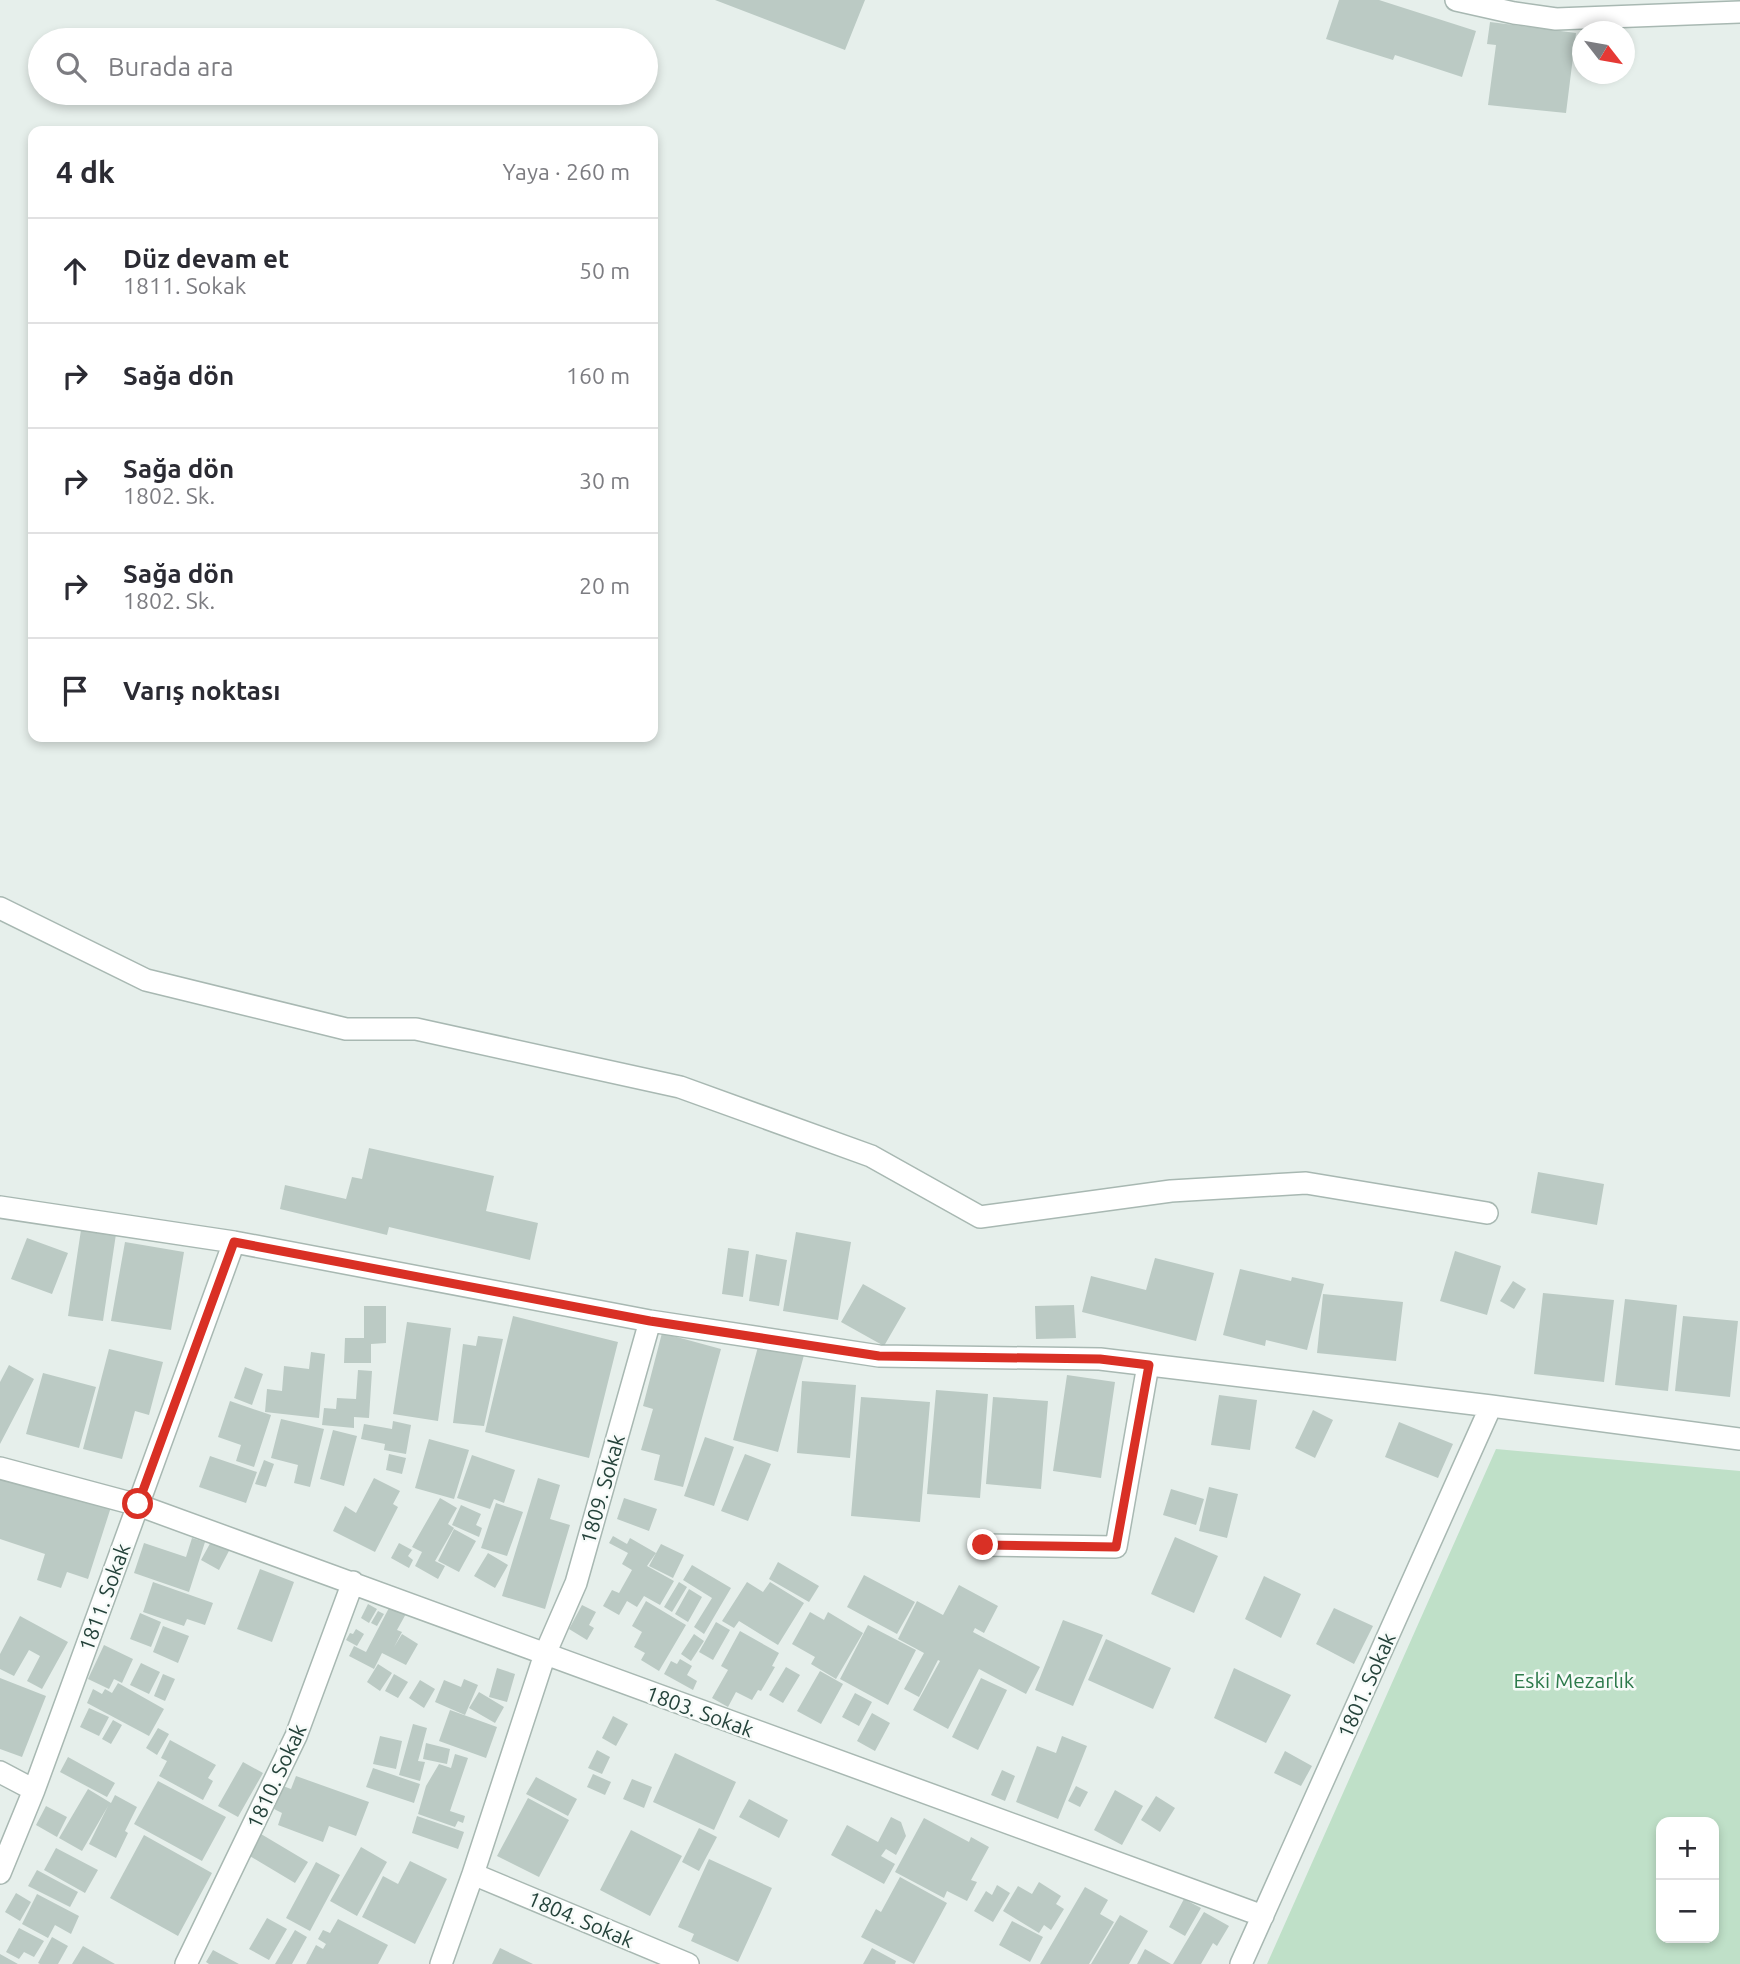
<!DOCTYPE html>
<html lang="tr">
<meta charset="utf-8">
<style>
body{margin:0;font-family:Ubuntu,sans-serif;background:#f2f2f3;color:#2b2b33}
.controls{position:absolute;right:21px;bottom:21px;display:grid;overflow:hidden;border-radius:14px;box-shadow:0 4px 10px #0003}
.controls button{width:63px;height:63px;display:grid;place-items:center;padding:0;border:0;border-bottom:2px solid #e1e1e2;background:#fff;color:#2b2b33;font:35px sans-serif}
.compass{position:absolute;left:1572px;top:21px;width:63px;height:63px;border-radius:50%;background:#fff;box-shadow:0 4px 10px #0003;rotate:121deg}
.stop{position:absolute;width:21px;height:21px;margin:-16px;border:5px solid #d93025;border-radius:50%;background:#fff}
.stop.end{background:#d93025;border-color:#fff;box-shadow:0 2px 7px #0008}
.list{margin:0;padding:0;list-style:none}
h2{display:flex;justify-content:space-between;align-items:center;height:91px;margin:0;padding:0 28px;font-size:30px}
h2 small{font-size:23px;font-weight:400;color:#7c7c81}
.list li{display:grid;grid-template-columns:46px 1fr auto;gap:21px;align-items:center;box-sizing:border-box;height:105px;padding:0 28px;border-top:2px solid #e1e1e2}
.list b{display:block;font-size:26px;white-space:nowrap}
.list p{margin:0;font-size:23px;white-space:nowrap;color:#7c7c81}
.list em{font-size:23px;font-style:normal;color:#7c7c81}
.icon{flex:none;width:38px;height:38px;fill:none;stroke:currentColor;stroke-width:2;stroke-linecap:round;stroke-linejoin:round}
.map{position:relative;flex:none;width:1740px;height:1964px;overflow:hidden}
.search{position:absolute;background:#fff;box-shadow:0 4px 10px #0003;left:28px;top:28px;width:630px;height:77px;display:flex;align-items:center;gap:18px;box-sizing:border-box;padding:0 24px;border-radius:38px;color:#7c7c81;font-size:26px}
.panel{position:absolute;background:#fff;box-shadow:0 4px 10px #0003;left:28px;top:126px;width:630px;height:616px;border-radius:14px}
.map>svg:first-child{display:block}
.green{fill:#bfe0c8;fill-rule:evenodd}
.building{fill:#bbcac4}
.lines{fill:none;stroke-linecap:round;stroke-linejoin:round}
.minor-casing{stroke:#a8b8b2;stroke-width:24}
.minor{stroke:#fff;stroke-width:21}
.route{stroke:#d93025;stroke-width:9}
.labels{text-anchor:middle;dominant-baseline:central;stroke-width:5;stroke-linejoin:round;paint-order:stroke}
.street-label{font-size:21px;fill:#24423a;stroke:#f7fbf9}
.park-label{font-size:21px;fill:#2d7a4b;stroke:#f7fbf9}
</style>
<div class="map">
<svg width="1740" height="1964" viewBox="0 0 1740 1964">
<rect width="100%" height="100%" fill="#e6efeb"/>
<!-- green -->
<path class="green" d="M1496 1449 1740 1471V1964H1267ZM1661 1822H1714V1938H1661Z"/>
<!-- building -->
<path class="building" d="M715 0H865L845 50Z
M1339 0H1379L1476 31 1462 77 1395 55 1393 60 1326 39Z
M1490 22 1576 33 1566 113 1488 105 1496 45 1487 44Z
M369 1148 494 1176 486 1211 538 1223 530 1260 389 1227 387 1235 280 1209 285 1185 346 1199 352 1177 362 1179Z
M1538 1172 1604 1184 1597 1225 1531 1213Z
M81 1230 116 1234 103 1321 68 1316Z
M796 1232 851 1242 838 1320 783 1311Z
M27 1238 68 1253 52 1294 11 1279Z
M125 1242 184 1252 171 1330 111 1321Z
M728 1248 749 1251 743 1297 722 1294Z
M1455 1251 1501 1266 1487 1315 1440 1301Z
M756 1254 787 1260 779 1306 749 1301Z
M1155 1258 1214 1273 1196 1341 1082 1312 1091 1276 1146 1290Z
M1240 1269 1291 1281 1292 1277 1324 1284 1307 1350 1266 1340 1265 1346 1223 1335Z
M1513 1281 1526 1289 1514 1309 1500 1301Z
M863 1284 906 1308 884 1346 841 1322Z
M1543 1293 1614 1300 1604 1382 1534 1374Z
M1323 1294 1403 1302 1396 1361 1317 1353Z
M1625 1299 1677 1305 1668 1391 1615 1385Z
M1074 1305 1076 1338 1036 1339 1035 1306Z
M364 1306H386V1343L371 1344V1363H344L345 1338H364Z
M513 1316 618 1342 589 1458 485 1432Z
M1683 1316 1738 1321 1730 1397 1675 1391Z
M407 1322 451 1328 438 1421 393 1414Z
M662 1333 721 1349 683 1487 654 1480 660 1455 641 1450 653 1409 643 1406Z
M478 1336 503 1339 484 1426 453 1423 463 1344 476 1346Z
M759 1343 804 1355 778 1452 733 1440Z
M109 1349 163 1362 149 1415 135 1411 122 1459 83 1449Z
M311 1352 325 1354 319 1418 265 1412 267 1389 282 1391 284 1366 309 1369Z
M9 1365 34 1379 0 1444V1382Z
M245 1367 263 1374 252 1405 234 1398Z
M358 1370 372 1371 369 1418 354 1417V1428L322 1425 324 1408 336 1409 337 1398 356 1399Z
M43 1373 96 1387 79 1448 26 1434Z
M1067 1375 1115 1382 1101 1478 1053 1471Z
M802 1381 856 1385 850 1458 797 1453Z
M936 1390 988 1394 980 1498 927 1494Z
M1219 1395 1257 1400 1250 1450 1211 1445Z
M861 1397 930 1402 920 1522 851 1516Z
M993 1397 1048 1401 1041 1489 986 1484Z
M230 1401 271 1415 254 1467 236 1461 241 1445 218 1437Z
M1313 1410 1333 1420 1315 1458 1295 1448Z
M281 1419 324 1429 310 1487 294 1483 298 1465 271 1458Z
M393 1421 411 1425 406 1454 384 1450 385 1444 361 1439 364 1424 392 1429Z
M1399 1422 1453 1444 1438 1478 1385 1457Z
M333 1430 357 1436 344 1486 320 1479Z
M705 1437 734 1447 714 1506 684 1496Z
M429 1439 469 1450 454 1499 415 1488Z
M389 1454 406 1458 402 1474 386 1470Z
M745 1454 771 1464 748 1521 721 1511Z
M472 1455 515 1470 504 1503 494 1499 490 1509 457 1498Z
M210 1456 257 1472 246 1503 199 1487Z
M264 1460 274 1464 266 1487 255 1484Z
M0 1473 111 1507 88 1579 67 1572 61 1588 37 1580 45 1554 0 1539Z
M374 1478 400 1491 393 1504 398 1507 375 1552 333 1531 345 1506 356 1513Z
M538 1478 560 1485 550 1519 570 1525 545 1609 502 1596Z
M1209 1487 1238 1494 1227 1538 1199 1531Z
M1171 1489 1204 1499 1196 1525 1163 1515Z
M440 1498 457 1508 448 1524 454 1528 435 1561 445 1566 438 1579 415 1566 422 1552 412 1547Z
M624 1498 657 1509 649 1531 617 1519Z
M496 1503 523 1512 507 1556 481 1548Z
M461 1505 481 1514 476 1525 482 1528 479 1537 452 1525Z
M454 1529 476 1541 459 1572 438 1561Z
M613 1536 627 1544 630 1538 656 1553 647 1566 674 1581 660 1605 644 1596 637 1607 627 1601 619 1615 603 1606 612 1590 619 1593 632 1570 622 1564 628 1553 609 1543Z
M1175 1537 1218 1556 1194 1613 1151 1594Z
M192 1538 205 1542 189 1592 134 1573 144 1543 186 1557Z
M213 1538 231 1547 219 1570 201 1560Z
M399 1543 412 1550 408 1556 413 1560 409 1568 391 1558Z
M661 1544 684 1555 673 1578 649 1566Z
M488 1553 508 1565 495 1588 474 1576Z
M778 1562 819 1586 809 1602 769 1579Z
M692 1565 731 1588 704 1634 694 1627 712 1598 683 1580Z
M260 1569 294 1582 272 1642 237 1629Z
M864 1575 915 1602 897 1634 847 1607Z
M1264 1576 1301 1594 1281 1638 1245 1619Z
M153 1582 213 1603 205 1625 187 1619 184 1626 143 1612Z
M679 1582 687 1587 672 1612 664 1607Z
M747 1582 763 1592 770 1582 804 1603 778 1645 739 1621 734 1628 722 1621Z
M959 1585 998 1606 984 1633 975 1628 973 1632 1040 1667 1026 1694 979 1669 948 1729 913 1710 940 1661 938 1660 919 1697 904 1689 924 1653 898 1639 917 1601 943 1615Z
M689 1589 702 1597 688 1622 675 1614Z
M646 1601 686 1625 659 1671 641 1660 645 1653 634 1647 642 1632 632 1626Z
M368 1604 377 1609 369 1623 361 1618Z
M391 1604 407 1612 397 1630 402 1632 394 1647 402 1634 418 1644 406 1665 382 1653 374 1669 349 1656 354 1646 366 1652Z
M582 1605 596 1612 589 1625 594 1628 587 1640 569 1629Z
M1334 1608 1373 1626 1354 1664 1316 1644Z
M378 1611 384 1614 377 1626 371 1623Z
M810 1612 824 1620 828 1612 863 1633 836 1679 811 1664 815 1657 792 1644Z
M140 1613 161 1622 151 1647 130 1639Z
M20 1616 68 1642 42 1689 27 1681 40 1656 29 1650 14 1676 0 1669V1654Z
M1063 1620 1103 1635 1073 1706 1035 1690Z
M716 1622 730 1630 713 1660 699 1652Z
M868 1625 916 1650 888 1705 840 1679Z
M163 1626 189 1636 178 1663 153 1652Z
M356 1629 364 1634 357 1646 346 1640 350 1633 353 1634Z
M740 1631 779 1653 772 1666 775 1667 761 1691 758 1690 752 1700 736 1692 728 1707 712 1698 728 1670 721 1666Z
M694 1634 704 1641 691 1661 681 1654Z
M1106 1639 1171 1668 1153 1709 1088 1680Z
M104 1645 133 1659 122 1683 114 1679 109 1689 88 1679Z
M680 1659 692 1666 687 1675 697 1681 693 1690 664 1674 671 1661 677 1664Z
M141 1663 160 1672 149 1694 130 1685Z
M378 1664 392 1673 380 1691 367 1682Z
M786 1667 800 1675 783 1703 769 1695Z
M497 1668 515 1674 507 1702 489 1697Z
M1234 1668 1291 1695 1266 1743 1214 1718Z
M820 1671 843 1684 821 1724 797 1711Z
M163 1674 175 1679 165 1701 154 1696Z
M394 1674 408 1682 398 1698 385 1691Z
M0 1678 46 1696 22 1757 0 1749Z
M981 1678 1007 1690 978 1750 952 1737Z
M464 1679 478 1685 465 1715 435 1702 444 1680 461 1687Z
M420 1680 435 1689 424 1708 409 1698Z
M118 1683 164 1709 149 1736 87 1703 93 1689 102 1694 105 1689 112 1693Z
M479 1692 504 1707 495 1723 469 1708Z
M855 1693 872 1702 859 1726 842 1717Z
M89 1708 109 1717 99 1736 80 1727Z
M450 1710 497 1727 486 1758 439 1741Z
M872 1713 890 1723 875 1751 857 1741Z
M613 1716 628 1724 616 1746 602 1738Z
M113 1720 122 1725 111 1744 102 1739Z
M413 1724 427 1728 418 1761 425 1762 420 1781 399 1775Z
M158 1728 169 1734 157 1755 146 1748Z
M380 1736 402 1741 396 1769 373 1764Z
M1062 1736 1087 1746 1058 1819 1016 1802 1037 1746 1056 1753Z
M170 1740 216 1765 208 1778 213 1781 203 1800 159 1776 167 1761 161 1758Z
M426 1743 450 1749 447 1764 423 1759Z
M597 1750 610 1757 602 1774 588 1768Z
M1285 1751 1312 1766 1301 1786 1274 1773Z
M675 1753 736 1782 714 1830 653 1802Z
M455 1754 468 1758 450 1811 465 1816 463 1823 458 1821 455 1827 418 1814 426 1786 439 1764 451 1768Z
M68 1757 115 1783 107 1797 60 1772Z
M243 1762 263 1773 238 1817 218 1806Z
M373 1768 420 1784 414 1803 366 1787Z
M1002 1770 1015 1776 1005 1801 991 1795Z
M593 1774 611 1782 605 1795 587 1787Z
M296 1776 369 1802 356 1836 329 1826 323 1842 278 1825 282 1813 274 1809 283 1786 291 1789Z
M536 1777 577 1799 568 1816 526 1794Z
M632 1779 652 1787 644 1808 623 1799Z
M158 1781 226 1817 202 1861 134 1824Z
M1076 1786 1088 1792 1080 1807 1068 1801Z
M88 1789 111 1803 115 1795 137 1807 125 1831 128 1833 116 1858 89 1844 108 1806 82 1851 59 1838Z
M1115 1790 1143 1806 1122 1845 1094 1830Z
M1156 1796 1175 1808 1160 1832 1141 1820Z
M528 1798 569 1820 539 1877 497 1856Z
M749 1799 788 1820 779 1838 739 1817Z
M46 1806 67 1817 57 1837 36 1825Z
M417 1816 464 1832 458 1849 412 1833Z
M891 1817 901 1822 906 1836 896 1855 886 1849 881 1856 895 1864 884 1884 831 1855 847 1825 878 1842Z
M924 1818 969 1842 971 1837 989 1847 971 1880 977 1882 967 1901 947 1891 944 1898 895 1872Z
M699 1828 717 1837 699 1871 682 1862Z
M631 1830 682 1856 650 1916 600 1890Z
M261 1834 308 1862 295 1883 248 1855Z
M144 1835 212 1873 178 1936 110 1898Z
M361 1847 387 1862 357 1916 330 1901Z
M56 1848 98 1870 85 1893 44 1870Z
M709 1859 772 1888 738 1962 691 1941 694 1934 678 1927Z
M410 1861 447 1879 415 1944 362 1917 383 1876 398 1884Z
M316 1862 340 1875 310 1931 286 1918Z
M37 1870 78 1892 70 1907 28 1886Z
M900 1877 947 1903 914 1964 861 1937 876 1909 881 1912Z
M1039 1882 1061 1896 1056 1904 1064 1909 1051 1930 1044 1925 1039 1933 1003 1911 1018 1886 1032 1894Z
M997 1885 1010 1893 993 1922 974 1911 986 1891 992 1895Z
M1085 1887 1108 1900 1100 1914 1114 1922 1089 1964H1040Z
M16 1893 31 1902 20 1921 5 1912Z
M37 1894 79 1916 71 1934 55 1925 48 1938 22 1924Z
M1184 1899 1201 1908 1185 1936 1169 1927Z
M1204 1912 1229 1926 1217 1946 1213 1943 1201 1964H1173Z
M1120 1915 1148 1931 1129 1964H1091Z
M267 1918 287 1929 269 1960 249 1949Z
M338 1919 388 1945 378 1964H306L316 1945 323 1949 326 1944 318 1939 323 1930 330 1933Z
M1012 1921 1043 1937 1030 1962 999 1945Z
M19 1928 44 1941 34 1957 24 1952 19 1959 6 1952Z
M295 1930 307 1937 292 1964H275Z
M52 1937 68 1946 58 1964H40L38 1963Z
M83 1946 115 1964H72Z
M500 1948 533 1964H492Z
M872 1948 896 1961 895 1964H863Z
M1145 1949 1171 1964H1137Z
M213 1950 239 1964H209L206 1962Z
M0 1954 18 1964H0Z"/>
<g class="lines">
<defs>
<path id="minor" d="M1456 0 1514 13 1556 19 1740 12
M0 908 146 980 346 1029H416L680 1087 871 1156 980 1217 1171 1191 1306 1183 1487 1213
M0 1207 234 1242 650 1321 879 1356 1100 1359 1491 1406 1740 1439
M0 1468 138 1505 1263 1916
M983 1545 1116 1547 1148 1365
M0 1772 34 1790
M0 1873 34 1790 234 1242
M473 1874 688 1964
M186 1964 296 1736 353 1582
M441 1964 473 1874 545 1654 576 1583 650 1321
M1241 1964 1491 1406"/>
</defs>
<!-- minor casing -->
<use href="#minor" class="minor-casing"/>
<!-- minor -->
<use href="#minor" class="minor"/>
</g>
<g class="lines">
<!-- route -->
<path class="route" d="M138 1504 234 1242 650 1321 879 1356 1100 1359 1149 1365 1116 1547 983 1545"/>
</g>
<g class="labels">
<!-- street labels -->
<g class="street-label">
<text transform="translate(602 1489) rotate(-74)">1809. Sokak</text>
<text transform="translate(104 1597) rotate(-70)">1811. Sokak</text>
<text transform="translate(1366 1685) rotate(-66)">1801. Sokak</text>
<text transform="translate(700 1711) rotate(20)">1803. Sokak</text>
<text transform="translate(276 1776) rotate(-65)">1810. Sokak</text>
<text transform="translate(581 1919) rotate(23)">1804. Sokak</text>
</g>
<!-- park labels -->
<g class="park-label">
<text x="1574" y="1680">Eski Mezarlık</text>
</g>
</g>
</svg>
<div class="controls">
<button>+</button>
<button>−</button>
</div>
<svg class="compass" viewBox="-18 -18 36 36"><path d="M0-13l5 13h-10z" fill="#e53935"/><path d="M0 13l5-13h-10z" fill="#7c7c81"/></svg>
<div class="stop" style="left:138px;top:1504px"></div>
<div class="stop end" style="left:983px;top:1545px"></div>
<div class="search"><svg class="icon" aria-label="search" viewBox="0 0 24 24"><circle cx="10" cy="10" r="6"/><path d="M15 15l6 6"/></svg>Burada ara</div>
<section class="panel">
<h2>4 dk<small>Yaya · 260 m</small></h2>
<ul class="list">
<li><svg class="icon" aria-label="ahead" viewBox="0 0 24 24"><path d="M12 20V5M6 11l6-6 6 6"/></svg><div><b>Düz devam et</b><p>1811. Sokak</p></div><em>50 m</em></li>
<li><svg class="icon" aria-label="right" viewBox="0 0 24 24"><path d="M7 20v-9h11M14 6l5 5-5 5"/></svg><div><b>Sağa dön</b></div><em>160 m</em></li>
<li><svg class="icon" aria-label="right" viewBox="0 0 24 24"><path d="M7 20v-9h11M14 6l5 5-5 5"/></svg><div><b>Sağa dön</b><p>1802. Sk.</p></div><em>30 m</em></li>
<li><svg class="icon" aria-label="right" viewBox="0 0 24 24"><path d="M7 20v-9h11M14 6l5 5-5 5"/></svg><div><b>Sağa dön</b><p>1802. Sk.</p></div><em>20 m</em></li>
<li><svg class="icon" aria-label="arrive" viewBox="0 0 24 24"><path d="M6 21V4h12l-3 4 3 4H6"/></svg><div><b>Varış noktası</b></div></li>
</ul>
</section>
</div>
